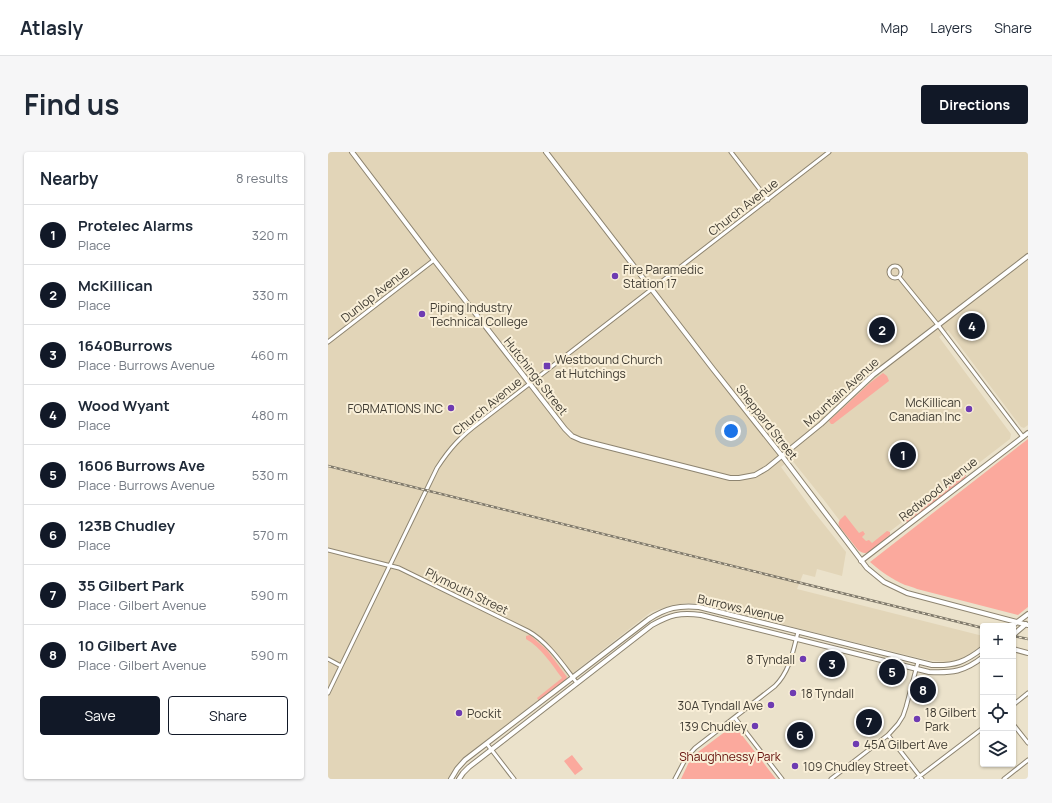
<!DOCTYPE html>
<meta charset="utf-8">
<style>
body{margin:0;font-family:Manrope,sans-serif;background:#f6f6f7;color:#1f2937}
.controls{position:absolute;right:12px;bottom:12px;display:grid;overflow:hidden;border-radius:4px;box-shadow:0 1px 3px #0004}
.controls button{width:36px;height:36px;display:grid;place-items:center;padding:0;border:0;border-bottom:1px solid #e0e1e3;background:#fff;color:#1f2937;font:20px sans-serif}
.you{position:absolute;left:403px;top:279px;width:14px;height:14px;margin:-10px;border:3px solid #fff;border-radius:50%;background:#1a73e8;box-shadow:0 0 0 6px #1a73e833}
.badge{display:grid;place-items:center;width:26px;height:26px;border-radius:50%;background:#111827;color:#fff;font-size:13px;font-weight:700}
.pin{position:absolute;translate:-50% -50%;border:2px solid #fff;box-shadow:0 1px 4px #0006}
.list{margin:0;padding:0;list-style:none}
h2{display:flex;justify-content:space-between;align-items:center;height:52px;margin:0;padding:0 16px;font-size:17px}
h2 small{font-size:13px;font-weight:400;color:#747a83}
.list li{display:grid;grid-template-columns:26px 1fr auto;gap:12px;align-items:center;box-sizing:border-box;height:60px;padding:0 16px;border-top:1px solid #e0e1e3}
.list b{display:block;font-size:15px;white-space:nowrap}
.list p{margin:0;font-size:13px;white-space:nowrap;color:#747a83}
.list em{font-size:13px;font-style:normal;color:#747a83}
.actions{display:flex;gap:8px;padding:12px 16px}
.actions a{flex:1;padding:9px 0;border:1px solid #111827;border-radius:4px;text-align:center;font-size:14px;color:#111827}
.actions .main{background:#111827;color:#fff}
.icon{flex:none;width:22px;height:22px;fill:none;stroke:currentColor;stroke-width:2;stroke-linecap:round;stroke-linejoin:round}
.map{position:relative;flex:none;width:700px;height:627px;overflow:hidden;border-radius:4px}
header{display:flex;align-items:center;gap:24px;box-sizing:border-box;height:56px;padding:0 20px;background:#fff;border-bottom:1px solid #e0e1e3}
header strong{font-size:19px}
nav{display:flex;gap:22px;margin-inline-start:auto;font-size:14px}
.intro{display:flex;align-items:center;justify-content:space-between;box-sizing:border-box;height:96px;padding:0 24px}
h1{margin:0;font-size:28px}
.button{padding:10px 18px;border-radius:4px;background:#111827;color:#fff;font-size:14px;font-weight:700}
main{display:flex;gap:24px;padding:0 24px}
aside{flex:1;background:#fff;border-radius:4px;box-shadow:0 1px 3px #0004}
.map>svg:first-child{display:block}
.built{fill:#e2d5b8}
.green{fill:#fba99d}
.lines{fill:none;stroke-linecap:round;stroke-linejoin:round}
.street-casing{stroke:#8d8470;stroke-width:5}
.secondary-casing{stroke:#8d8470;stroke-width:6}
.street{stroke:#fff;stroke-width:3}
.secondary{stroke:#fff;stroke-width:4}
.rail-casing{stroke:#7f796b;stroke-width:2.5}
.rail{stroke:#f9efd8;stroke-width:1;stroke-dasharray:3;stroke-linecap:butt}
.poi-dot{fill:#6e3bb2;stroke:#f9efd8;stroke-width:1.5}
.labels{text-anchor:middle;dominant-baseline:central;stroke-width:4;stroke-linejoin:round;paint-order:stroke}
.street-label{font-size:12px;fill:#403c33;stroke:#f9efd8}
.poi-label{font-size:12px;fill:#403c33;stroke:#f9efd8;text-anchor:start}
.park-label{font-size:12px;fill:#640f0b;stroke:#f9efd8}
</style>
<header>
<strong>Atlasly</strong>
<nav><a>Map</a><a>Layers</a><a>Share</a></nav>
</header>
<div class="intro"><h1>Find us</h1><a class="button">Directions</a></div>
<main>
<aside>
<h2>Nearby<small>8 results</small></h2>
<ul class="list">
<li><span class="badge">1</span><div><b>Protelec Alarms</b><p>Place</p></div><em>320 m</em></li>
<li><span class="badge">2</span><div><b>McKillican</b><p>Place</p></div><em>330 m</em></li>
<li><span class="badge">3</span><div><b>1640Burrows</b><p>Place · Burrows Avenue</p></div><em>460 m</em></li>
<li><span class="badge">4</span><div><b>Wood Wyant</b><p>Place</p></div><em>480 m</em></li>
<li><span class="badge">5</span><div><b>1606 Burrows Ave</b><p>Place · Burrows Avenue</p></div><em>530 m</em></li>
<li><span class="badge">6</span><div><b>123B Chudley</b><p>Place</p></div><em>570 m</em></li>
<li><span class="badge">7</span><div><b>35 Gilbert Park</b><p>Place · Gilbert Avenue</p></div><em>590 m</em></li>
<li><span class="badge">8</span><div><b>10 Gilbert Ave</b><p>Place · Gilbert Avenue</p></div><em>590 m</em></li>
</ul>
<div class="actions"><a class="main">Save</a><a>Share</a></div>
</aside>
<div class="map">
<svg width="700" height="627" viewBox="0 0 700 627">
<rect width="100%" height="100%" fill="#ebe2cb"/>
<!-- built -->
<path class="built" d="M0 0H700V273L696 276 693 275 620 178 611 185 683 282 682 287 556 384 534 398 496 348 463 307 453 315 483 356 518 400 514 424 489 417 487 425 475 422 469 437 655 484V492L640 504 629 508 619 510 599 508 367 451H359L344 453 323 460 136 606 128 614 122 627H0Z"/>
<!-- green -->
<path class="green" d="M555 221 559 224 561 229 505 272H503L501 269 530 242 543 230Z
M700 287V455L690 463 589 437C585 435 581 434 577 433 564 427 552 419 542 410Z
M635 321 638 323 637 326 581 370H579L576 369 636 323Z
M517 363 531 381 535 379 537 382 534 385 538 389 541 388 544 391 559 379 562 380V383L541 400C537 402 534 401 530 398L511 374C509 369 514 366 517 363Z
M202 483 219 498 239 525 237 529 212 549H211L209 546 234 526C224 513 213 495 198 487V484Z
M406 573 448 627H353L361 610 370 600Z
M244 603 255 617 247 623 236 609Z"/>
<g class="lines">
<defs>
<path id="street" d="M403 0 440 48
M561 120a6 6 0 1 1 12 0a6 6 0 1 1-12 0Z
M571 125 610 173 695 285
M0 190 106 108
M0 398 71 416 200 479C220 490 235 513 249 531
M0 507 13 514
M0 541 109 316C122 296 133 284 152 270L501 0
M685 553 700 541
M407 566 454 627
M685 572 700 591
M560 583 594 627
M159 592 186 627
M347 627 358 606 367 596 447 534C462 519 465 499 470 480
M503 627 560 583 570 572 575 564 578 555 590 510
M588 627 655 576
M676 627 700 608"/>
<path id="secondary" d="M24 0 106 108 237 277 244 284 253 288 264 291 402 326H411L427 323 439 316 493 272 545 223 700 104
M218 0 385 217 454 304 539 416 556 430 579 441 700 473
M533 409 700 281
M684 474 700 462
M685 483 698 472
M685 497 700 501
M123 627 129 617 137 608 321 467C338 456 351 453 371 455L604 513C627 514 637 510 655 496
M131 627 135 621 141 615 324 473C342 463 352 460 373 463L601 520C624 521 636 520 655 505"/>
</defs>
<!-- street casing -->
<use href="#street" class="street-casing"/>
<!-- secondary casing -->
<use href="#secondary" class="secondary-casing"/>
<!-- street -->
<use href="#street" class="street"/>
<!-- secondary -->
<use href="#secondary" class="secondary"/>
<defs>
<path id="rail" d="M0 314 655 476
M685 484 700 487"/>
</defs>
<!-- rail casing -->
<use href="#rail" class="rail-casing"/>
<!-- rail -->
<use href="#rail" class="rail"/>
</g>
<!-- markers -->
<g class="poi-dot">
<circle cx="287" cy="124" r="4"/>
<circle cx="94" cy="162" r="4"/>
<rect x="215" y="210" width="8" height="8" rx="2"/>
<circle cx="123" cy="256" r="4"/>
<circle cx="641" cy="257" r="4"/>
<circle cx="475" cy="507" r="4"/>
<circle cx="465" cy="541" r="4"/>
<circle cx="443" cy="553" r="4"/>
<circle cx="131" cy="561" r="4"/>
<circle cx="589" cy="567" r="4"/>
<circle cx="427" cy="574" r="4"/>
<circle cx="528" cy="592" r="4"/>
<circle cx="467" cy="614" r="4"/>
</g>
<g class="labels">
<!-- street labels -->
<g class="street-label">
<text transform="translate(415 55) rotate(-38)">Church Avenue</text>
<text transform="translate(47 142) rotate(-38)">Dunlop Avenue</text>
<text transform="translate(208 224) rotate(52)">Hutchings Street</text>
<text transform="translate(513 240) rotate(-42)">Mountain Avenue</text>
<text transform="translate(159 254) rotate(-39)">Church Avenue</text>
<text transform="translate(439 270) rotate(52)">Sheppard Street</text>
<text transform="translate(610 337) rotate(-38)">Redwood Avenue</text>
<text transform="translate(139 439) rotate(26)">Plymouth Street</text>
<text transform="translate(413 456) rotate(13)">Burrows Avenue</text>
</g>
<!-- poi labels -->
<g class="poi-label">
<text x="295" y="117">Fire Paramedic<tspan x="295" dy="14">Station 17</tspan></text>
<text x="102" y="155">Piping Industry<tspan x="102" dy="14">Technical College</tspan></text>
<text x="227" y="207">Westbound Church<tspan x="227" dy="14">at Hutchings</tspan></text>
<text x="633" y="250" text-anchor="end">McKillican<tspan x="633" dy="14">Canadian Inc</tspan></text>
<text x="115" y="256" text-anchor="end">FORMATIONS INC</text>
<text x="467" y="507" text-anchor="end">8 Tyndall</text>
<text x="473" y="541">18 Tyndall</text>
<text x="435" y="553" text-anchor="end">30A Tyndall Ave</text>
<text x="597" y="560">18 Gilbert<tspan x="597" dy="14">Park</tspan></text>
<text x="139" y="561">Pockit</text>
<text x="419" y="574" text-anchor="end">139 Chudley</text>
<text x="536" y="592">45A Gilbert Ave</text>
<text x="475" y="614">109 Chudley Street</text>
</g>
<!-- park labels -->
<g class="park-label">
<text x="402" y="604">Shaughnessy Park</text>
</g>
</g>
</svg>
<div class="controls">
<button>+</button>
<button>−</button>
<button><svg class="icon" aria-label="locate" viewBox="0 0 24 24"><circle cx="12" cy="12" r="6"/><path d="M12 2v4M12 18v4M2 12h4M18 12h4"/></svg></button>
<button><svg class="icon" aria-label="layers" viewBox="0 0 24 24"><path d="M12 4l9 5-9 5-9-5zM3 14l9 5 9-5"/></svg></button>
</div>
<div class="you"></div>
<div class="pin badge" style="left:575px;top:303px">1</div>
<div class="pin badge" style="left:554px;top:178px">2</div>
<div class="pin badge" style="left:504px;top:512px">3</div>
<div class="pin badge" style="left:644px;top:174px">4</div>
<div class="pin badge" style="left:564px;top:520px">5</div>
<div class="pin badge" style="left:472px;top:583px">6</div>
<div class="pin badge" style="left:541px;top:570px">7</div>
<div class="pin badge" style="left:595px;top:538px">8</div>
</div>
</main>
